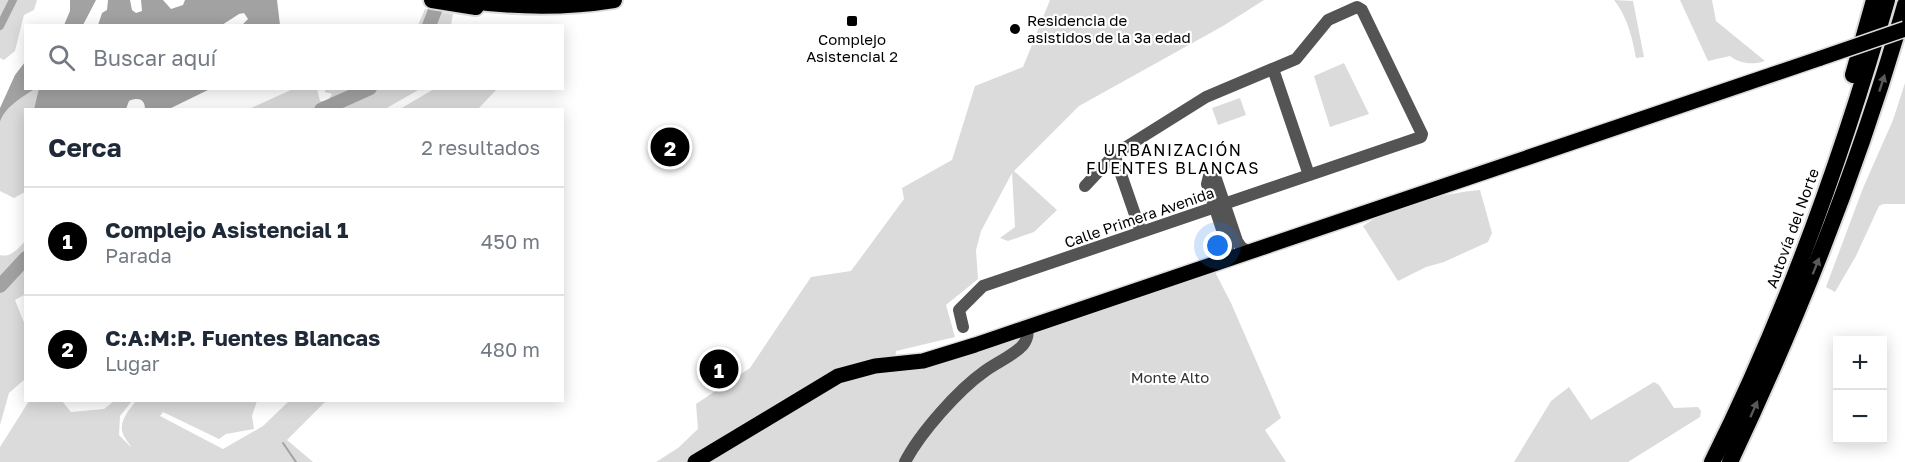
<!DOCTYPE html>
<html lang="es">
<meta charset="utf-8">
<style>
body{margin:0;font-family:"Golos Text",sans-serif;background:#f6f6f7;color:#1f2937}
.controls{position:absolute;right:18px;bottom:18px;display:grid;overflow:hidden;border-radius:0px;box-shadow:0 3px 15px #0003}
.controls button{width:54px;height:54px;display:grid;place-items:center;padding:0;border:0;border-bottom:2px solid #e0e1e3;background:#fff;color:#1f2937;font:30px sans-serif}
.you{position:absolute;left:1218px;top:246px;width:21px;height:21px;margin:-15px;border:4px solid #fff;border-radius:50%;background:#1a73e8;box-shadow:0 0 0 9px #1a73e833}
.badge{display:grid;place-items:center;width:39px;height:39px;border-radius:50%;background:#000;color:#fff;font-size:20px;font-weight:700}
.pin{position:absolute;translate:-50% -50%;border:3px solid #fff;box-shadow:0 2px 6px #0006}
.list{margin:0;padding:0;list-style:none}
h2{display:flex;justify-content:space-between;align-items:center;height:78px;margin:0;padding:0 24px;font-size:26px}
h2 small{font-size:20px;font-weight:400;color:#747a83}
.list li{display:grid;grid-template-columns:39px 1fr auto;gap:18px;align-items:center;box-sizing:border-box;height:108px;padding:0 24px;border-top:2px solid #e0e1e3}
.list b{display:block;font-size:22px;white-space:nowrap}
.list p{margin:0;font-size:20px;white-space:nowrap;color:#747a83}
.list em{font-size:20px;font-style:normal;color:#747a83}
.icon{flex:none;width:33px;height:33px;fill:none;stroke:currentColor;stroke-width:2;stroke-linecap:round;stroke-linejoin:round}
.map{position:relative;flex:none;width:1905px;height:462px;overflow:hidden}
.search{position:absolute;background:#fff;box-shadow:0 3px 15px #0003;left:24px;top:24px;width:540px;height:66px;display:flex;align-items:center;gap:15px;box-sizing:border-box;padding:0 21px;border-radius:0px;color:#747a83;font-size:22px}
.panel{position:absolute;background:#fff;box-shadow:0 3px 15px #0003;left:24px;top:108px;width:540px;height:294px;border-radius:0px}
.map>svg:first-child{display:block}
.green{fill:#dbdbdb}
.water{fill:#a2a2a2}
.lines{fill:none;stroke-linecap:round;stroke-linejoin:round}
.stream{stroke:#a2a2a2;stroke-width:2}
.canal{stroke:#a2a2a2;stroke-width:8}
.river{stroke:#a2a2a2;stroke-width:14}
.major-casing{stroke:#dbdbdb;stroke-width:18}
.highway-casing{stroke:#dbdbdb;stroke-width:20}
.minor{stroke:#545454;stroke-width:12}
.major{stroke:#000;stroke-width:15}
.highway{stroke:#000;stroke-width:16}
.major-bridge-casing{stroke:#dbdbdb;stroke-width:18;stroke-linecap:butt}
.major-bridge{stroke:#000;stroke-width:15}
.oneway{fill:#595959}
.poi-dot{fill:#000;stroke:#fff;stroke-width:2}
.labels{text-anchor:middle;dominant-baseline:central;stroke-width:4.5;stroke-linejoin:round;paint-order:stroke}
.poi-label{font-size:15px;fill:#000;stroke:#fff;text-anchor:start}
.street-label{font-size:15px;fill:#000;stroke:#fff}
.park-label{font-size:15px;fill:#323232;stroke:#fff}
.neighbourhood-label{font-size:16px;letter-spacing:1.5px;fill:#000;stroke:#fff}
</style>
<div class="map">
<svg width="1905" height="462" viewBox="0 0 1905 462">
<rect width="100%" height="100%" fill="#fff"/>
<!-- green -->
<path class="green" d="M0 0H37L34 10 24 15 15 51 4 60 0 58Z
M1050 0H1264L1223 26 1079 106 1014 171 1057 210 1034 232 1008 241 1000 238 1015 227 1012 173 981 231 976 250 978 279 946 305 955 337 896 351 894 371 922 369 1012 341 1215 272 1231 303 1281 418 1265 430 1286 462H656L678 448 698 429 696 404 750 368 811 277 851 271 904 199 902 188 952 160 975 86 1023 67Z
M1614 0 1633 1 1644 57 1636 58C1632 37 1628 18 1614 0Z
M1680 0H1712L1716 21 1765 61C1753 65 1740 64 1730 56L1708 61Z
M425 9 453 14 451 25H418Z
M1344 63 1369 114 1330 127 1314 76Z
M1905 83V204H1883L1879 206 1856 256 1835 292 1826 287 1863 188 1893 120Z
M35 89H39L34 109 26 110 25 192 14 198 0 191V122C5 107 22 97 35 89Z
M293 89H317L320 101H328L332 94 325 92V89H420L385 109H249Z
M434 89V88L497 89 478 109H400Z
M1240 98 1246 115 1218 125 1212 108Z
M1480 190 1492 233 1488 242 1444 262 1426 267 1398 281 1363 226C1392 205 1445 193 1480 190Z
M25 241V297L24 295 15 300 25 325V379L9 393 0 425V255C11 258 19 248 25 241Z
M1654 382 1659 385 1674 408 1698 407 1701 411 1700 417 1628 462H1514L1551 401 1569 387 1591 420Z
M29 401H62L71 412 104 409 114 401H132L120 416 119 435 131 447C130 444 124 438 123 434 118 422 129 410 136 401H257L252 416 254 429 226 434 219 439 163 412 160 416 223 449 263 426 289 401H326L287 440 313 462H0V447Z"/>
<!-- water -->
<path class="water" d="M70 0H96L83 25H64L70 11Z
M108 0H130L132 10 136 13 142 11 141 0H163L171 9 183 5 185 0H277L280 25H242L248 19 244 13 239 14 222 25H98L102 13 107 10Z
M25 62 26 88 35 89C22 97 5 107 0 122V108L15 75Z
M39 88H210V89L169 109H145C145 99 138 97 129 101L126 109H34Z"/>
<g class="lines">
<!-- stream -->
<path class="stream" d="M283 443 296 462"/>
<!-- canal -->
<path class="canal" d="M0 26 13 0"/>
<!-- river -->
<path class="river" d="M429 26 439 0
M321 110 370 88
M0 286 26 258"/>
<defs>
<path id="major" d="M695 462 838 376 875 366 923 361 975 345 1821 58"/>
<path id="highway" d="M432 0 476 7
M464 0C513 7 565 8 614 0
M1853 75 1874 0
M1712 462C1786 314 1842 158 1887 0
M1730 462C1800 314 1860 163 1905 5"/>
</defs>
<!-- major casing -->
<use href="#major" class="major-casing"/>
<!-- highway casing -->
<use href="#highway" class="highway-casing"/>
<!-- minor -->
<path class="minor" d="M1273 69 1309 175
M1114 154 1141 232
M1228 260V248L1207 184 1209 176H1214L1216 179 1237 241 1241 247 1248 252
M963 327 959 310 983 286 1421 137 1422 134 1362 10 1357 7 1328 20 1296 59 1206 97 1115 154 1085 186
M905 462C920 433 958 390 985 371 996 363 1010 357 1020 348 1026 343 1029 335 1027 328"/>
<!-- major -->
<use href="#major" class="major"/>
<!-- highway -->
<use href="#highway" class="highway"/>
<defs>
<path id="major-bridge" d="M1821 58 1905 29"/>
</defs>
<!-- major-bridge casing -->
<use href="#major-bridge" class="major-bridge-casing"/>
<!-- major-bridge -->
<use href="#major-bridge" class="major-bridge"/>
</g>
<!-- one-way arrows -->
<defs><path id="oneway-solid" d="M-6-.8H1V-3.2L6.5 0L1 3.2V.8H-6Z" transform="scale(1.5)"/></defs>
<g class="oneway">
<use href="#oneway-solid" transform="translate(1882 83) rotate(-72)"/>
<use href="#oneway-solid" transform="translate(1816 266) rotate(-68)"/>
<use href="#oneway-solid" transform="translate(1754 409) rotate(-66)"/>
</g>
<!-- markers -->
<g class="poi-dot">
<rect x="846" y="15" width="12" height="12" rx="3"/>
<circle cx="1015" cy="29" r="6"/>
</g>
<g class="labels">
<!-- poi labels -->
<g class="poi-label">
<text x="1027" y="20">Residencia de<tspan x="1027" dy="17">asistidos de la 3ª edad</tspan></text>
<text x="852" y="39" text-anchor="middle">Complejo<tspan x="852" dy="17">Asistencial 2</tspan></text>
</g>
<!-- street labels -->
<g class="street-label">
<text transform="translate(1139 217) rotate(-19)">Calle Primera Avenida</text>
<text transform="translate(1792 228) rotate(-70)">Autovía del Norte</text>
</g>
<!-- park labels -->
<g class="park-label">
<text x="1170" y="377">Monte Alto</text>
</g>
<!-- neighbourhood labels -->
<g class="neighbourhood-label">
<text x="1173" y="150">URBANIZACIÓN<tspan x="1173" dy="18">FUENTES BLANCAS</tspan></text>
</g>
</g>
</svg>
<div class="controls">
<button>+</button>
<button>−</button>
</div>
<div class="you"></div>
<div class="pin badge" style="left:719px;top:369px">1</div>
<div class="pin badge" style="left:670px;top:147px">2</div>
<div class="search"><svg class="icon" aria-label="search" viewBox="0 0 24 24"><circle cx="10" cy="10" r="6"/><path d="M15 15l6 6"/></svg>Buscar aquí</div>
<section class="panel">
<h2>Cerca<small>2 resultados</small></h2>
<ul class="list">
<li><span class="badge">1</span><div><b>Complejo Asistencial 1</b><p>Parada</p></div><em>450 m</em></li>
<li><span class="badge">2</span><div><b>C:A:M:P. Fuentes Blancas</b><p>Lugar</p></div><em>480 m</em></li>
</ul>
</section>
</div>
